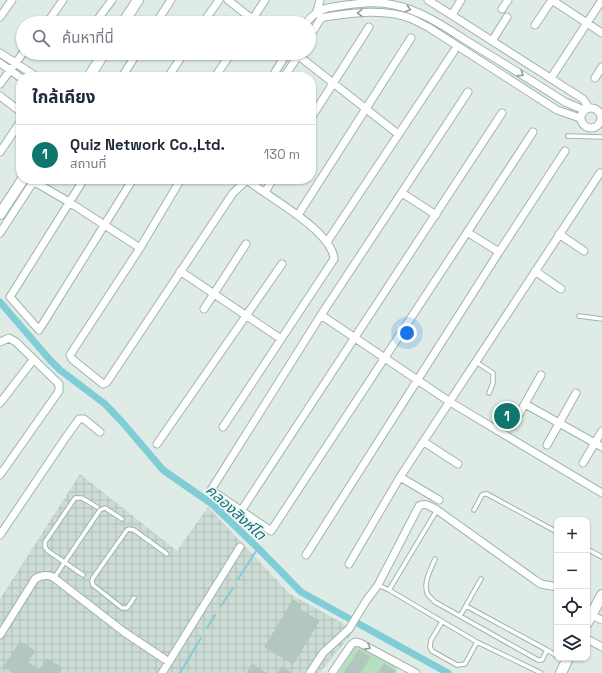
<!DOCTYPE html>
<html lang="th">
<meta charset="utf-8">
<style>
body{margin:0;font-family:"Space Grotesk","Noto Sans Thai",sans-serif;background:#f2f2f3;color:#1f2937}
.controls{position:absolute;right:12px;bottom:12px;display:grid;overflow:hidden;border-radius:8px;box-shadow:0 1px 3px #0004}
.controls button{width:36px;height:36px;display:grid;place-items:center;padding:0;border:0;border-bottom:1px solid #e0e1e3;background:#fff;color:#1f2937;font:20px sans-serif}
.you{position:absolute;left:407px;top:333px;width:14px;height:14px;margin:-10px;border:3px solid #fff;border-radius:50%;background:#1a73e8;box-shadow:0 0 0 6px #1a73e833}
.badge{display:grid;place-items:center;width:26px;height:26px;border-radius:50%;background:#0f766e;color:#fff;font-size:13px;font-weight:700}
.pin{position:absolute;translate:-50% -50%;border:2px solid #fff;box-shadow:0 1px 4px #0006}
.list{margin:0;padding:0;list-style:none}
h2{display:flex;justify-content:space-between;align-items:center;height:52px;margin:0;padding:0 16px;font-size:17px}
h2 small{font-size:13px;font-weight:400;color:#747a83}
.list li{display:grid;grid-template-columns:26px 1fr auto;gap:12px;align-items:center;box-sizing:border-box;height:60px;padding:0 16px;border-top:1px solid #e0e1e3}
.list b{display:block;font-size:15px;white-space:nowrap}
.list p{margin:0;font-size:13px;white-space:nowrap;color:#747a83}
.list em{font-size:13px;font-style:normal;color:#747a83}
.icon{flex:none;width:22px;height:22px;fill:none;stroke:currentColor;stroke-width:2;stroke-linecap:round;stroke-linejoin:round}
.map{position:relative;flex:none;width:602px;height:673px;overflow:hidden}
.search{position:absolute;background:#fff;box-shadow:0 1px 3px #0004;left:16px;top:16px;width:300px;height:44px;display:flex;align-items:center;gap:10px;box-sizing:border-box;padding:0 14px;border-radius:22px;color:#747a83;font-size:15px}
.panel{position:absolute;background:#fff;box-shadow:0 1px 3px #0004;left:16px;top:72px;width:300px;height:112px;border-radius:16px}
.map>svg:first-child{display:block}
.industrial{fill:url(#industrial-grid)}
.green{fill:#b5e0bf}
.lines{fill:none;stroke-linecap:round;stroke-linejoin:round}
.stream{stroke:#80cdd7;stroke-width:2}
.canal{stroke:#80cdd7;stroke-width:7}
.building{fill:#b4c7be;stroke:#b1c6bc}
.lane-casing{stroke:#a1b4ac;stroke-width:5.5}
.street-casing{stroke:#a1b4ac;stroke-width:9}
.secondary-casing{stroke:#9cb9ad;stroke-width:12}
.lane{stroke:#fff;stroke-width:3.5}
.street{stroke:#fff;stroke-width:7}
.secondary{stroke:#fff;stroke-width:10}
.oneway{stroke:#8e9e9a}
.labels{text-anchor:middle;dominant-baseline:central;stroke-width:3.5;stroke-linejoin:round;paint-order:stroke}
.water-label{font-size:15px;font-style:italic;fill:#12717f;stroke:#eff8f3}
</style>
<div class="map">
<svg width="602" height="673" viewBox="0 0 602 673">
<defs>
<pattern id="industrial-grid" width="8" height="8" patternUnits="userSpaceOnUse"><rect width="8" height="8" fill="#cddcd4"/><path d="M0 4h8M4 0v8" fill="none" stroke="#b0beb7"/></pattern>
</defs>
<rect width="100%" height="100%" fill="#dfece5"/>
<!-- industrial -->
<path class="industrial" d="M80 474 177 551 208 507 290 594 355 630 333 656 320 673H0V599Z"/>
<!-- green -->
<path class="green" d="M355 646H359L395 665 397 670 396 673H338Z"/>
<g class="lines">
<!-- stream -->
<path class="stream" d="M238 579 258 548
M221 606 233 588
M207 628 215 615
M180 673 201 638"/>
<!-- canal -->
<path class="canal" d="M0 302 50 360 60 370 105 404 123 423 163 470 212 504 259 549 301 592 448 673"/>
</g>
<!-- building -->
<path class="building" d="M500 407 518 417 513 425 496 416Z
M293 600 301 605 298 609 319 621 293 664 265 647Z
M20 642 35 651 27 662 40 670 47 659 62 668 59 673H13L4 667Z
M359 650 370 657 360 673H344Z
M252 664 266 673H247Z
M384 664 395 671 393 673H378Z
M282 667 291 673H278Z"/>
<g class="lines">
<defs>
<path id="lane" d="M568 136 602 137
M579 316 602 319
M476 362 493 373V383L489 393
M474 510 482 495 484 494H487L557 532
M587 549 602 557
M435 559C431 569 422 584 428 595 430 597 433 600 435 602L538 660H542L547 650
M83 575 48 551 45 547V542L75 498H82L97 507
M54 578 100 510 105 508 122 519
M378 585 389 590 437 510
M389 590 477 642 541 673
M134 598 127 608H122L93 585 92 581 93 578 127 530 129 529 134 530 167 554
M466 606 547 650 557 656
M460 616 481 579
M442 622 431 640 430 647 432 651 457 665 465 664 477 642"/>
<path id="street" d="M228 0 257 23
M428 0 583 99 589 108
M552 0 602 33
M502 9 508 0
M318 13 317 11 320 0
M452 15 461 0
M0 17 12 0
M47 23 63 0
M95 23 112 0
M156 23 171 0
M203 23 219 0
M250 23 265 0
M306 23C319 7 327 8 346 5 362 3 378 1 394 5 424 11 449 30 475 46 505 64 535 83 565 102L584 110
M535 25 552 0
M309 38 321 18 325 17C352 13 385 8 412 19 417 21 423 25 428 27L557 110 580 118
M492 41 507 17
M0 53 37 77
M295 53 398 134
M0 63 21 78
M122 77 137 53
M168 77 184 53
M215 77 231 53
M272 77 287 53
M284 77 300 53
M551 78 602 0
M595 78 602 67
M0 84 23 53
M468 92 321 315 211 490 271 531 533 132
M0 96 21 112
M581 118a10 10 0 1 1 20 0a10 10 0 1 1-20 0Z
M311 118 369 27
M0 152 21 121
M84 179 10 297 39 330 133 179
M181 179 140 248 70 355 72 359 103 384 107 382 233 193 247 180
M33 181 69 202 140 248
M265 192 273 179
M402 193 436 215
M298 215 411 38
M467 232 499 252
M0 233 35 179
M559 234 584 251
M327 242 454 51
M180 271 281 339
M535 271 561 289
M204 309 246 244
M321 315 450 402 602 493
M0 342 9 338 16 342 59 384V391L0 475
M0 403 33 360
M525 404 602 447
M513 425 541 375
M223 427 334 259C332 230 267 197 246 179
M424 442 458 464
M157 444 282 264
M547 445 576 393
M583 463 602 431
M400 477 439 500
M241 511 502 113
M0 535 64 440 79 419H84L100 432
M306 555 499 252 565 151
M349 564 400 477 600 173
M591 615 602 620
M0 635 35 579C41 575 46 574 53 577L124 632 169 662
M587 639 602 647
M162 673 240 547
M310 673 323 653 349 629 366 601 378 585 419 506C426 502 431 507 437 510L535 580 541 584 557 587
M332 673 351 645 355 642 360 643 416 673"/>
<path id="secondary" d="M123 23 138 0
M89 77 104 53
M0 214 23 179
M587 623 602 595
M561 673 568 658"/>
</defs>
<!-- lane casing -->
<use href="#lane" class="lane-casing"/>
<!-- street casing -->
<use href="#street" class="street-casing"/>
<!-- secondary casing -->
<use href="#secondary" class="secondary-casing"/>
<!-- lane -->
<use href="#lane" class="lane"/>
<!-- street -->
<use href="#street" class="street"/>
<!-- secondary -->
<use href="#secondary" class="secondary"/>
</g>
<!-- one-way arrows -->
<defs><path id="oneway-chevron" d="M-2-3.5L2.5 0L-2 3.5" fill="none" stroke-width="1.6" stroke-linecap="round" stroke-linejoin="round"/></defs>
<g class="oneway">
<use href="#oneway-chevron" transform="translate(408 9) rotate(17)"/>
<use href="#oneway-chevron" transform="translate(360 13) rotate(177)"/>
<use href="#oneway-chevron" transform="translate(521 74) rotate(32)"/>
<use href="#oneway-chevron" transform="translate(368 647) rotate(28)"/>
</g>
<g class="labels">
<!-- water labels -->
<g class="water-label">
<text transform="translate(236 512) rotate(42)">คลองสิงห์โต</text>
</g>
</g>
</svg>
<div class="controls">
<button>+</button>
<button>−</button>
<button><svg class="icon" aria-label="locate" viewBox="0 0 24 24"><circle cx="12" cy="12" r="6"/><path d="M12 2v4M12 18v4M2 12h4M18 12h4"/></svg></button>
<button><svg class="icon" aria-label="layers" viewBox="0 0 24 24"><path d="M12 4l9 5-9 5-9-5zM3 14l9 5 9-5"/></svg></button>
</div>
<div class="you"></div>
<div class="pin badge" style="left:507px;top:416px">1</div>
<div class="search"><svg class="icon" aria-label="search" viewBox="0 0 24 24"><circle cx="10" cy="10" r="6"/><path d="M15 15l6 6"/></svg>ค้นหาที่นี่</div>
<section class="panel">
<h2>ใกล้เคียง<small></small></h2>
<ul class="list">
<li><span class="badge">1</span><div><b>Quiz Network Co.,Ltd.</b><p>สถานที่</p></div><em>130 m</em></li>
</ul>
</section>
</div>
